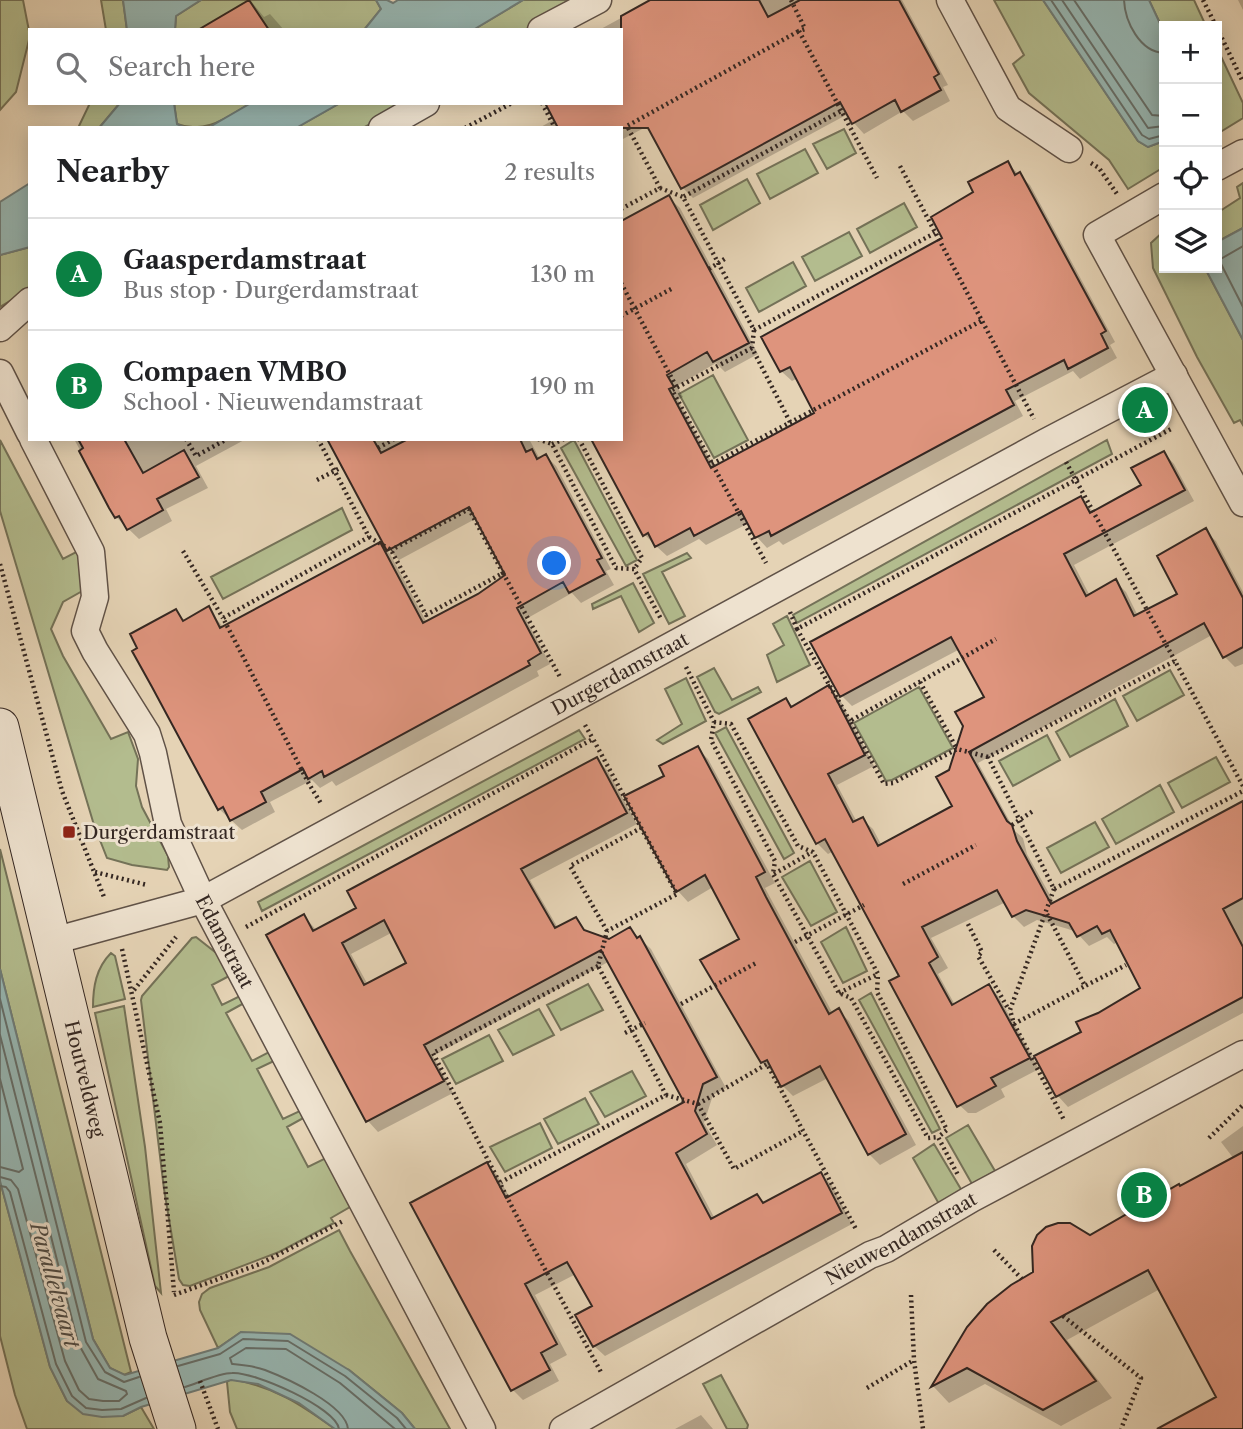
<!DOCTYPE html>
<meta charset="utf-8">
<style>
body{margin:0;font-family:"Libre Caslon Text",serif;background:#f6f6f6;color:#202124}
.controls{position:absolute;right:21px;top:21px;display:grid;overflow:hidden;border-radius:0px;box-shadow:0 4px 18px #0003}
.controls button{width:63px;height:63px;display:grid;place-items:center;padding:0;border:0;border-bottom:2px solid #e0e0e0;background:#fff;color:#202124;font:35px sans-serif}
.you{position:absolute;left:555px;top:564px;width:24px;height:24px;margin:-18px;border:5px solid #fff;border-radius:50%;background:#1a73e8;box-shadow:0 0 0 10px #1a73e833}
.badge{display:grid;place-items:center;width:46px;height:46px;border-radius:50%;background:#0b8043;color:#fff;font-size:23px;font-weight:700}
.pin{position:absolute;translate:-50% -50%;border:4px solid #fff;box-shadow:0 2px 7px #0006}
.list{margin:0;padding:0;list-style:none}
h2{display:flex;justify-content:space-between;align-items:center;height:91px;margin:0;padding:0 28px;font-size:30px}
h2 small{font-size:23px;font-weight:400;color:#757577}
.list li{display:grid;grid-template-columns:46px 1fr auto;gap:21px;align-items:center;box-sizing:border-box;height:112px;padding:0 28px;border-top:2px solid #e0e0e0}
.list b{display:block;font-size:26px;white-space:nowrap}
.list p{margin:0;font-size:23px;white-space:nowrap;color:#757577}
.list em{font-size:23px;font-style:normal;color:#757577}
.icon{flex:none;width:38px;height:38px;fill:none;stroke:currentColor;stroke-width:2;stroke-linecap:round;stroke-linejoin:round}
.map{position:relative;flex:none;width:1243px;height:1429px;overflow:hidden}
.search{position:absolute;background:#fff;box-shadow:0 4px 18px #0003;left:28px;top:28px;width:595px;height:77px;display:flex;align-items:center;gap:18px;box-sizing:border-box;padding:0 24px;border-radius:0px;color:#757577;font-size:26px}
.panel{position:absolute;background:#fff;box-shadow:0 4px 18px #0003;left:28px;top:126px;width:595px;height:315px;border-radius:0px}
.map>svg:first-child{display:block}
.green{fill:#b3bc8e;stroke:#747258;stroke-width:2}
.water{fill:#97b7b3;stroke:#6f7d79;stroke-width:2}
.shadow{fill:#0003;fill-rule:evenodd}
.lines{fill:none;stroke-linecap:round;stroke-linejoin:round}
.shore{stroke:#666f6a;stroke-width:2}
.building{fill:#de947d;stroke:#342722;stroke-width:2;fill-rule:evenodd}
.street-casing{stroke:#605247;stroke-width:29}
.secondary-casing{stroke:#342722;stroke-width:39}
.path{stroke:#342722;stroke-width:4.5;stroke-dasharray:2 3.5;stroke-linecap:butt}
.street{stroke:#eee2cf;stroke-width:26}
.secondary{stroke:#eee2cf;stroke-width:37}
.poi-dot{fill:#8f2418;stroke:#eee2cf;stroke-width:2.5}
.labels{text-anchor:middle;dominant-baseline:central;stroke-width:6;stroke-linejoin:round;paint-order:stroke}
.street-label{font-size:19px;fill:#342722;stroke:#eee2cf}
.poi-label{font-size:19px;fill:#342722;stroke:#eee2cf;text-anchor:start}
.water-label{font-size:21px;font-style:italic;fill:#4d4b46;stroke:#eee2cf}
</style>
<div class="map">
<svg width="1243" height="1429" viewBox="0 0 1243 1429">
<rect width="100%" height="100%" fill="#e5d3b5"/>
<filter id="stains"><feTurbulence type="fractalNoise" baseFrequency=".00286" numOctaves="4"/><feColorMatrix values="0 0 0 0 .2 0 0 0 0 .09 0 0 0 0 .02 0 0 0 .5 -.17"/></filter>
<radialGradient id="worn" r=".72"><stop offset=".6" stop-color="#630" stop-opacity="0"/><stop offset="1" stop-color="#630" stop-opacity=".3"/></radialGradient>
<!-- green -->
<path class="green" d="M0 0H23L30 36 16 92 0 110Z
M101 0H123L127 30H106Z
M201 0H376L381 9 364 30H175L176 16Z
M523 0H582L526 30H473Z
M994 0H1043L1138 141 1148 147 1164 141V167L1128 189 1109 160 1029 93 1013 64 1024 55Z
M1149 0H1194L1206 26H1164V32Z
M1217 48 1243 103V118L1217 134Z
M90 103H120L99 128H78Z
M174 103H251C227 117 206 135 177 124Z
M340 103H409L363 128H296Z
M844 129 856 153 827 169 813 144Z
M805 149 818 173 770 199 757 174Z
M747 179 760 203 713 230 700 205Z
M1243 183V228L1217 242V213L1240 198 1237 187Z
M904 203 917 227 870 253 857 229Z
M1164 231V268H1205L1243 340V425L1240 420 1234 423 1197 357 1153 268 1151 243Z
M849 232 862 256 815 281 802 257Z
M30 247V289L0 307V255Z
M793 262 806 286 759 312 746 288Z
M713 375 748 440 714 458 679 394Z
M0 440 63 559 80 550 84 590 63 602 51 629 63 656 111 739 128 732 138 759 136 786 142 807 168 856 169 867 167 870 132 865 107 858 94 825 0 511Z
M574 440 637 560 626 566 561 448Z
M1107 440 1112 454 797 623 793 615Z
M342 508 352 530 223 599 211 577Z
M687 553 691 558 662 572 685 616 669 624 643 574Z
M633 583 654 623 639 632 621 596 593 609 592 604Z
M787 616 810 665 777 682 767 655 784 645 773 624Z
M714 668 732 700 758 687 761 692 719 714 715 712 697 677Z
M1170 670 1184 695 1137 721 1123 696Z
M686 678 706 721 663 744 657 740 682 724 665 689Z
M919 687 953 748 892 780 886 781 854 723Z
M1115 699 1128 726 1070 757 1056 732Z
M726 727 794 853 784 859 715 733Z
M579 730 585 739 262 911 258 902Z
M1047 735 1060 760 1013 786 999 761Z
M1216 757 1230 782 1182 808 1168 783Z
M1160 785 1174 812 1116 844 1102 819Z
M1095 822 1109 847 1061 873 1047 848Z
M0 849 131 1372 124 1375 110 1368 93 1339 0 969Z
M810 861 837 912 811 926 782 877Z
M846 927 867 971 843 983 821 942Z
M196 937 220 956 231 975 212 985 222 1005 242 995 246 1002 226 1013 252 1061 271 1051 276 1060 257 1069 283 1119 304 1109 307 1116 287 1127 308 1167 330 1156 355 1204 331 1218 334 1223 279 1252 190 1286 183 1285 179 1279 164 1189 141 1000 142 996 192 938Z
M111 953 115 956 125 999 93 1007C93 987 96 968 111 953Z
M588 984 603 1010 561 1030 547 1005Z
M871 993 940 1129 932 1133 859 1000Z
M124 1006 145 1147 161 1293 155 1286 95 1013Z
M539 1009 554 1035 513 1055 498 1030Z
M489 1035 503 1061 456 1084 442 1059Z
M632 1071 646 1096 605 1117 590 1092Z
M585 1098 599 1124 558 1144 544 1119Z
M540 1123 552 1148 505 1172 490 1147Z
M968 1125 995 1171 972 1184 946 1138Z
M934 1144 962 1191 939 1204 913 1158Z
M0 1181 50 1367 67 1401 123 1416 141 1407 154 1429H27L15 1395 0 1336Z
M339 1230 350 1251 450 1429H415L402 1413 349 1370 241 1332 218 1348 200 1310 199 1302 202 1294 210 1288 269 1267Z
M721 1375 748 1425 747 1429H727L703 1384Z
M231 1379C275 1387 300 1404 335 1429H237L230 1412 227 1382Z"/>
<!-- water -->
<path class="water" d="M123 0H201L176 16 175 30H127Z
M376 0H387L393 3 398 0H523L473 30H364L381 9Z
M1043 0H1149L1164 32V141L1148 147 1138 141Z
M120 103H174L177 124 186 128H99Z
M251 103H340L296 128H208Z
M30 183V247L0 255V202Z
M1243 228V340L1205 268H1217V242Z
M0 969 93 1339 110 1368 125 1375 218 1348 241 1332 290 1334 349 1370 402 1413 415 1429H335L299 1403 258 1384 231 1380 141 1407 123 1416 102 1417 83 1414 67 1401 50 1367 0 1181Z"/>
<!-- shadow -->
<path class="shadow" d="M654 0H902L948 85 943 87 950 101 913 121 903 111 864 134 854 123 848 114 693 198 683 188 648 126 621 140V128H539L555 119 621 103V30H599Z
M1238 0H1243V10Z
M251 1 264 17 270 14 284 30H213L222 18Z
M1008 164 1030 185 1115 342 1110 345 1117 358 1080 379 1073 371 1015 401 1023 416 783 545 779 541 767 548 757 537 749 523 706 545 699 539 667 556 655 545 645 535 621 439 669 198 680 208 758 354 725 372 716 363 677 386 683 397 678 400 715 469 816 413 798 378 792 381 781 371 944 239 976 193Z
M74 439H246L196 466 208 488 166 509 172 521 139 539 116 517Z
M329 439H529L540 459 546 456 556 466 611 569 606 571 614 585 581 603 572 593 526 619 550 664 537 671 539 676 336 786 332 781 320 788 312 780 270 802 275 812 242 830 219 809 176 612 185 621 208 609 224 628 379 544 390 554 427 623 479 596 508 576 477 518 399 560 389 550Z
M1164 453 1174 464 1194 501 1074 565 1090 596 1115 581 1126 592 1138 616 1179 594 1205 531 1216 541 1243 592V664L1235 667 1224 656 1212 635 978 763 1015 831 1023 838 1027 854 1055 904 1243 803V1013L1068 1107 1058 1096 1036 1057 1083 1032 1098 1014 1143 989 1118 942 1114 944 1107 937 1089 946 1076 932 1068 929 1037 920 1024 927 1013 916 1006 902 931 938 948 968 938 974 955 1005 989 986 999 997 1039 1069 1001 1089 1005 1097 976 1113H968L956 1102 901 977 834 851 828 854 817 843 786 700 793 707 828 687 839 698 874 766 837 785 857 822 862 819 873 829 882 846 954 807 951 771 986 698 960 649 852 706 842 696 1081 498 1094 513 1143 486Z
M697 748 708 759 775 883 765 888 833 1014 839 1011 849 1021 916 1145 880 1165 869 1154 828 1078 793 1096 783 1086 775 1071 773 1072 762 1062 741 940 713 887 688 902 678 891 626 796 666 777Z
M596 759 607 770 637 824 530 880 558 928 576 919 589 934 610 940 630 929 651 949 726 1088 713 1095 704 1123 717 1145 686 1164 715 1219 757 1197 765 1204 820 1174 831 1184 852 1224 605 1356 594 1346V1306L576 1274 535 1295 567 1355 550 1364 559 1381 523 1400 513 1390 487 1164 497 1175 510 1198 686 1103 610 961 433 1056 453 1093 378 1132 368 1121 268 936 304 916 317 931 358 908ZM393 932 409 963 368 985 351 954Z
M1243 1126V1429H1161L1218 1398 1160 1289 1067 1340 1112 1398 1061 1426 985 1384 949 1403 933 1386 969 1328 1090 1237 1234 1159 1221 1142Z
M701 1415 713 1429H675Z"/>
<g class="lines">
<!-- shore -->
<path class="shore" d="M1051 0 1142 135 1149 139 1164 135
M1062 0 1148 128 1164 126
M1074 0 1152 115 1164 116
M1124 0C1125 22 1140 52 1164 53
M1243 246 1219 260 1243 307
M0 999 86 1342 105 1372 124 1382 139 1377
M0 1035 78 1343 98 1379 126 1391 127 1394 119 1401H103L89 1399 79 1390 65 1361 18 1189 11 1180 0 1177
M0 1079 23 1169 19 1172 0 1167
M0 1186 6 1187 10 1192 56 1364 72 1396 86 1408 102 1410 121 1409 146 1398
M178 1366 220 1354 243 1339 288 1341 345 1376 397 1418 406 1429
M185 1387C198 1383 219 1373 232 1373 253 1371 337 1408 339 1429
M348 1429C346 1405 286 1378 265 1370 255 1366 243 1365 232 1364L230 1358 246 1348 286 1349 340 1383 395 1429"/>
</g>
<!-- building -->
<path class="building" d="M249 0 269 30H198Z
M650 0H759L768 17 800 0H899L939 74 934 77 941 90 901 112 895 100 852 124 840 102 681 189 648 128H558L545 103H621V16Z
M1008 161 1015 175 1020 172 1106 331 1101 334 1108 348 1068 369 1064 360 1006 390 1014 405 771 536 769 531 755 538 741 511 694 536 690 528 655 547 648 533 643 536 591 439H621V221L669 195 749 343 713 362 707 352 667 375 674 387 669 389 711 468 814 413 790 367 780 372 761 337 942 238 931 217 973 192 968 182Z
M78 439H124L143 473 184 450 199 477 157 499 163 510 127 530 119 516 115 518 109 508 79 451 83 448Z
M327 439H373L381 453 408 439H520L526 452 532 449 537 459 546 454 602 558 597 560 605 574 569 593 563 582 517 608 541 653 528 661 530 665 324 777 322 771 308 779 303 769 261 792 266 802 230 821 223 807 218 810 152 687 132 651 137 648 130 634 176 609 183 621 209 606 220 628 380 542 423 623 478 594 505 575 469 507 387 551Z
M1164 451 1185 490 1064 554 1086 596 1116 579 1134 616 1177 594 1157 556 1206 528 1243 598V647L1223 658 1204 623 969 752 1007 821 1012 825 1017 841 1051 904 1243 801V898L1223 909 1243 947V997L1056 1097 1034 1056 1081 1032 1076 1022 1098 1013 1140 988 1110 930 1102 934 1097 926 1077 937 1069 923 1056 919 1026 910 1012 917 997 890 922 927 938 957 929 963 952 1005 989 984 1030 1058 991 1078 996 1086 957 1107 889 981 899 976 825 839 816 844 748 719 786 698 791 707 829 685 865 755 828 774 853 822 863 817 878 846 952 806 936 777 949 770 963 726 955 712 984 697 951 637 840 697 810 642 1081 496 1090 513 1141 485 1131 468Z
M698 746 765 872 756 877 766 897 829 1014 839 1008 906 1134 868 1155 820 1066 781 1087 767 1060 761 1063 700 960 739 939 705 875 676 892 624 796 664 776 659 766Z
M597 757 627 813 521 869 555 928 576 917 584 930 609 939 630 927 637 938 640 936 717 1077 703 1084 695 1111 707 1134 676 1153 711 1219 757 1194 763 1203 821 1172 842 1213 593 1347 575 1315 592 1306 567 1262 525 1284 557 1344 541 1353 550 1370 511 1391 410 1203 487 1162 506 1198 684 1102 658 1054 601 950 424 1045 444 1081 366 1122 266 935 304 914 313 931 356 908 347 891ZM384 920 406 963 364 985 342 943Z
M1243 1152V1429H1157L1216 1397 1148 1270 1051 1322 1096 1381 1043 1410 967 1368 931 1387 967 1327 987 1304 1011 1285 1033 1272 1032 1246 1037 1235 1046 1227 1058 1223H1070L1090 1235 1179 1184 1180 1186Z"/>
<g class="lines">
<defs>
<g id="street">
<path d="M950 0 1008 108 1069 149"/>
<path d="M541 30 598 0"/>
<path d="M382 128 426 103"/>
<path d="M1217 167 1243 153"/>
<path d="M1164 196 1097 235 1243 503"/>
<path d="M0 328 30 301"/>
<path d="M0 373 30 433"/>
<path id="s1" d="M33 439 91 552 95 597 85 631 95 651 147 734 153 753 168 824 203 900 482 1429"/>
<path id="s2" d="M53 941 203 900 1046 442 1174 375"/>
<path id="s3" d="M563 1429 870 1255 886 1249 971 1199 1243 1054"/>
</g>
<g id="secondary">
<path id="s4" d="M0 727 148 1338 177 1429"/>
</g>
</defs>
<!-- street casing -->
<use href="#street" class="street-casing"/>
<!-- secondary casing -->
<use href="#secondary" class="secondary-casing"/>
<!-- path -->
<path class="path" d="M791 0 805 29 799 31 877 178
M1203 0 1216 26
M1217 28 1243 82
M542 103 555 128
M465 128 512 103
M1091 163 1099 168 1117 194
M900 166 1034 419
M660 188 683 197
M621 209 660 188 627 126 799 31
M709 269 726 258
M621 283 677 388
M621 316 673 288
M754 330 935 233
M752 348 672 390 766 563
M790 422 752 348 754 330 683 197 841 111
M186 439 196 456 227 439
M318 439 369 537 223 618 309 784 322 805
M538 439 552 444 616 568 634 569 661 619
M579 439 642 558 634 569
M552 444 564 439
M378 448 394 439
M1066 462 1175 661
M712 464 981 321
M317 480 342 467
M369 537 391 550 426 615 503 573 469 509 391 550
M183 551 223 618
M0 564 62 791 104 897
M503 573 560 677
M790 612 797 629 1171 429
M797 629 850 721
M686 667 714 722 711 740 775 861 773 874 839 993 851 998 928 1138 938 1137 959 1177
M920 682 957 749
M714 722 731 724 798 846 813 852 878 974 877 992 947 1130 938 1137
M585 725 593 739
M988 757 957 749 893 783 884 784 850 721 996 639
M1243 786 1175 661 988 757 1054 889 1243 791
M1012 825 1033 811
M95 872 147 885
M774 874 812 852
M903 884 976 845
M1054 889 1010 1010 1014 1024 1085 986
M1047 914 1085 986 1126 965
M968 924 982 952 978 956 1009 1010
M246 927 593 739 677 894 607 931 598 966 666 1095 501 1182
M607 931 570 866 641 828
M795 942 864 905
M122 949 160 1123 174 1292
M598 966 433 1053 528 1238 602 1374
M134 990 176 937
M839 993 878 974
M681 1004 756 963
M1014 1024 1064 1120
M625 1033 645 1023
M666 1095 698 1104 734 1169 803 1131
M698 1104 767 1064 857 1231
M1209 1138 1243 1105
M994 1250 1022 1279
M174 1295 260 1264 343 1221
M911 1295 914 1360 923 1429
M1063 1316 1141 1378 1121 1429
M200 1381 218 1429
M867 1388 914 1360"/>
<!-- street -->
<use href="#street" class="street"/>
<!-- secondary -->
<use href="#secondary" class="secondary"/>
</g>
<!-- markers -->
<rect class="poi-dot" x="62" y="825" width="14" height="14" rx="3.5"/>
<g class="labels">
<!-- street labels -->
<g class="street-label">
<text stroke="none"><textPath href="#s2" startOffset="630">Durgerdamstraat</textPath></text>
<text stroke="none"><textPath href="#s1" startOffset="551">Edamstraat</textPath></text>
<text stroke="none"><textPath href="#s4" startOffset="362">Houtveldweg</textPath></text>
<text stroke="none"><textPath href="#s3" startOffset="388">Nieuwendamstraat</textPath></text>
</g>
<!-- poi labels -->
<g class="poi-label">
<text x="83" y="832">Durgerdamstraat</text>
</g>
<!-- water labels -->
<g class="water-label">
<text transform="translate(55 1285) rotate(74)">Parallelvaart</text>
</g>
</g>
<rect width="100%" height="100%" filter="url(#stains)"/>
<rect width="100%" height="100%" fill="url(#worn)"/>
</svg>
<div class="controls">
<button>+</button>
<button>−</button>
<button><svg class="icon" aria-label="locate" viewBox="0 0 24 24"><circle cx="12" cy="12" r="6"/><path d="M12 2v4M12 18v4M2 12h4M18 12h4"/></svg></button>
<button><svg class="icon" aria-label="layers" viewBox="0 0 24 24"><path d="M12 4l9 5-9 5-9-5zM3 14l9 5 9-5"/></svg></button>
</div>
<div class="you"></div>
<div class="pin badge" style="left:1145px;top:410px">A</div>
<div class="pin badge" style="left:1144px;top:1195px">B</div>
<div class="search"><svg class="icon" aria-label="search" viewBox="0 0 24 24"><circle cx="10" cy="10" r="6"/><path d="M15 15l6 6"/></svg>Search here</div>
<section class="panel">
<h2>Nearby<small>2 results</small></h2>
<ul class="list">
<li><span class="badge">A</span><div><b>Gaasperdamstraat</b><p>Bus stop · Durgerdamstraat</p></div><em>130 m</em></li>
<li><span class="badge">B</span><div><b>Compaen VMBO</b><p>School · Nieuwendamstraat</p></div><em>190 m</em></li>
</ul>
</section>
</div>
